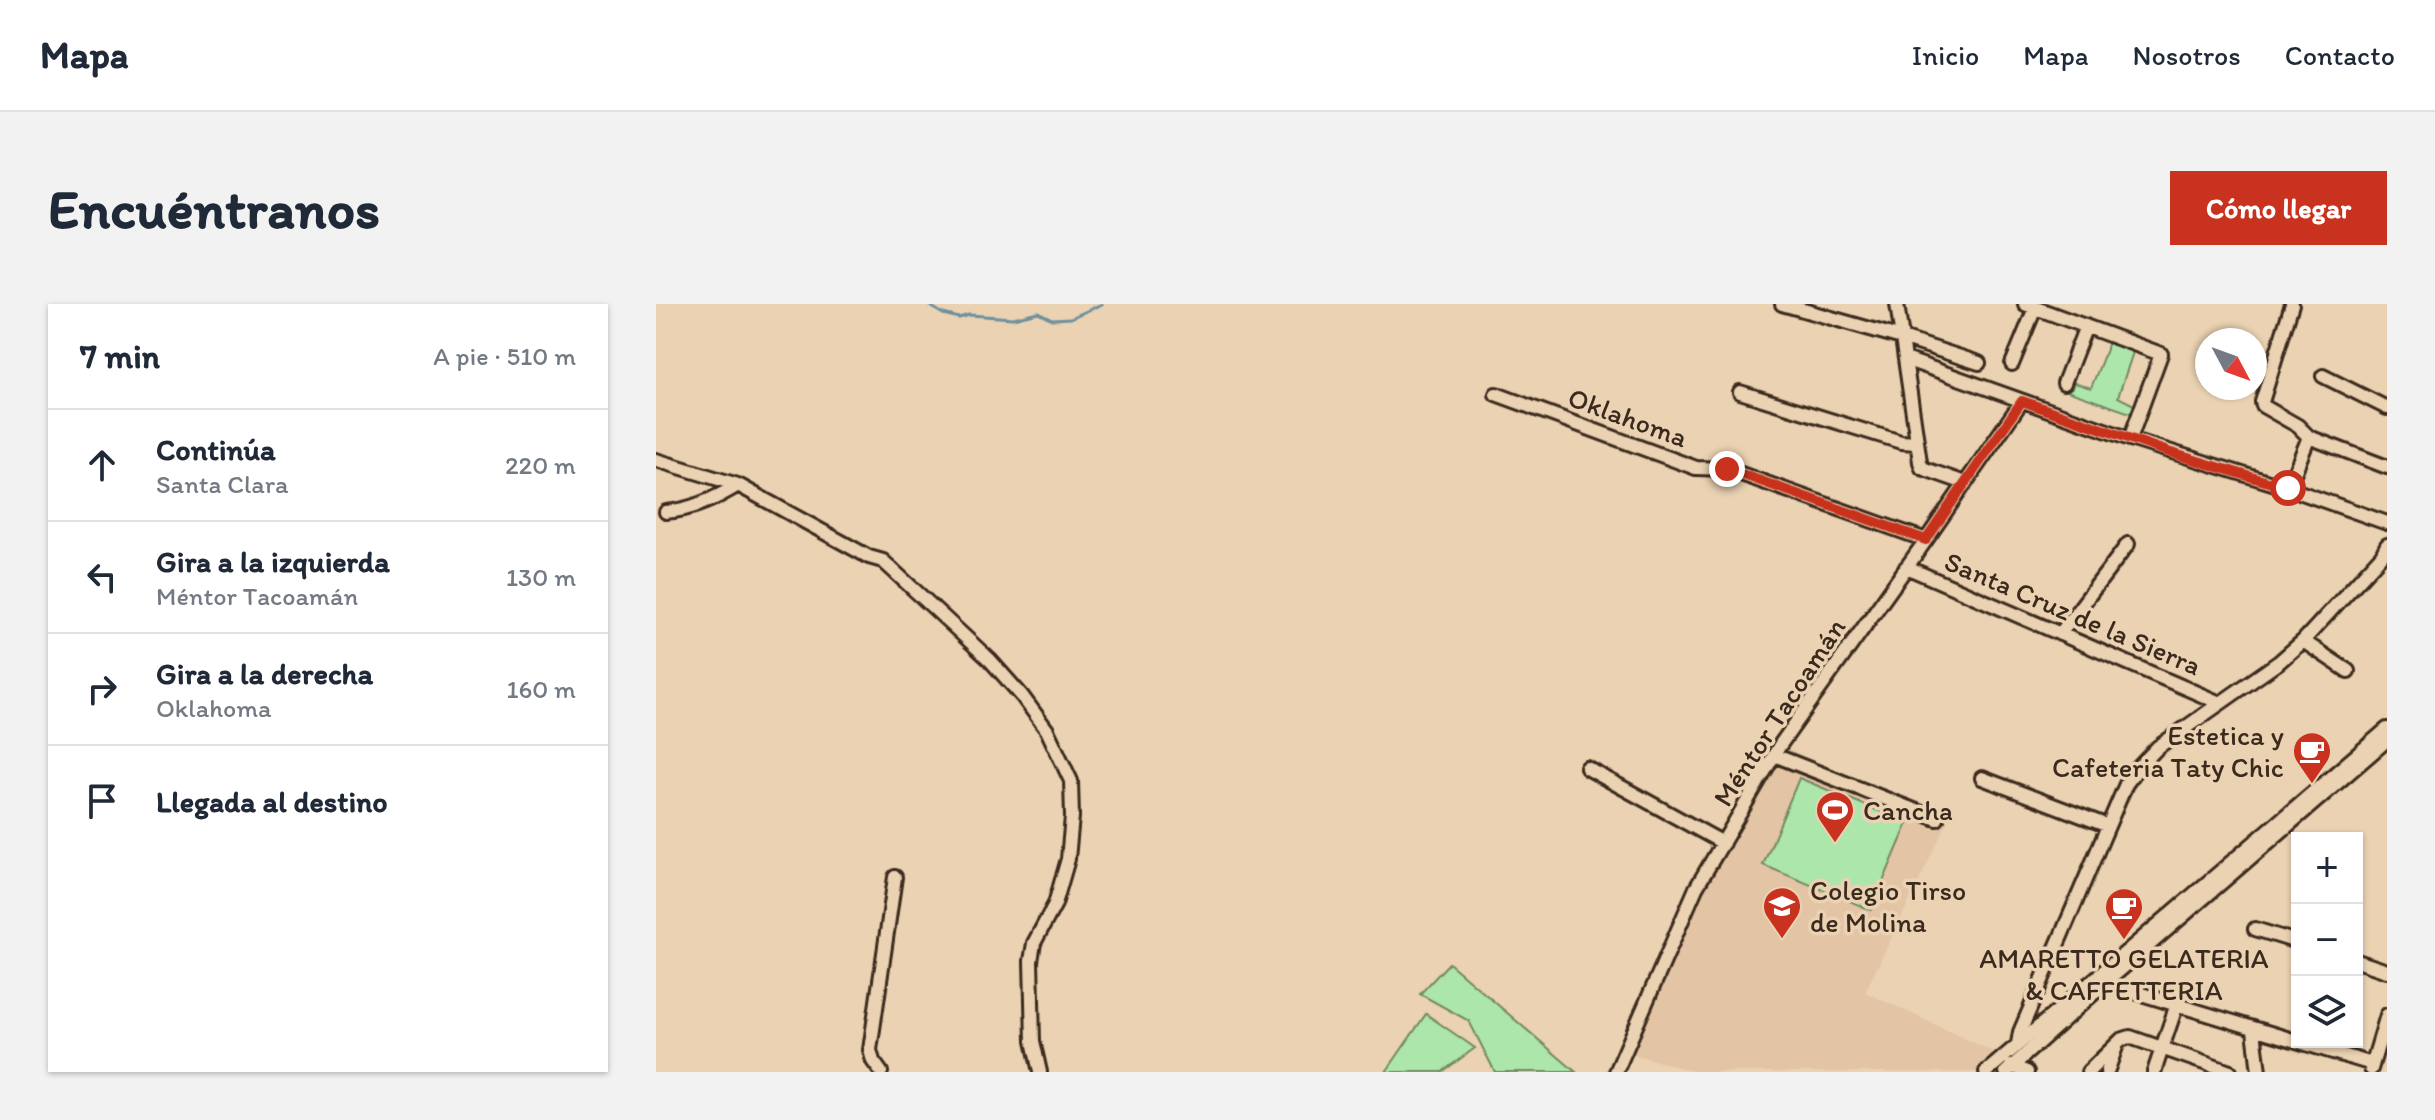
<!DOCTYPE html>
<html lang="es">
<meta charset="utf-8">
<style>
body{margin:0;font-family:Itim,sans-serif;background:#f2f2f3;color:#1f2937}
.controls{position:absolute;right:24px;bottom:24px;display:grid;overflow:hidden;border-radius:0px;box-shadow:0 2px 6px #0004}
.controls button{width:72px;height:72px;display:grid;place-items:center;padding:0;border:0;border-bottom:2px solid #e0e1e3;background:#fff;color:#1f2937;font:40px sans-serif}
.compass{position:absolute;left:1539px;top:24px;width:72px;height:72px;border-radius:50%;background:#fff;box-shadow:0 2px 6px #0004;rotate:131deg}
.stop{position:absolute;width:24px;height:24px;margin:-18px;border:6px solid #c8321e;border-radius:50%;background:#fff}
.stop.end{background:#c8321e;border-color:#fff;box-shadow:0 2px 8px #0008}
.list{margin:0;padding:0;list-style:none}
h2{display:flex;justify-content:space-between;align-items:center;height:104px;margin:0;padding:0 32px;font-size:34px}
h2 small{font-size:26px;font-weight:400;color:#747a83}
.list li{display:grid;grid-template-columns:52px 1fr auto;gap:24px;align-items:center;box-sizing:border-box;height:112px;padding:0 32px;border-top:2px solid #e0e1e3}
.list b{display:block;font-size:30px;white-space:nowrap}
.list p{margin:0;font-size:26px;white-space:nowrap;color:#747a83}
.list em{font-size:26px;font-style:normal;color:#747a83}
.icon{flex:none;width:44px;height:44px;fill:none;stroke:currentColor;stroke-width:2;stroke-linecap:round;stroke-linejoin:round}
.map{position:relative;flex:none;width:1731px;height:768px;overflow:hidden;border-radius:0px}
header{display:flex;align-items:center;gap:48px;box-sizing:border-box;height:112px;padding:0 40px;background:#fff;border-bottom:2px solid #e0e1e3}
header strong{font-size:38px}
nav{display:flex;gap:44px;margin-inline-start:auto;font-size:28px}
.intro{display:flex;align-items:center;justify-content:space-between;box-sizing:border-box;height:192px;padding:0 48px}
h1{margin:0;font-size:56px}
.button{padding:20px 36px;border-radius:0px;background:#c8321e;color:#fff;font-size:28px;font-weight:700}
main{display:flex;gap:48px;padding:0 48px}
aside{flex:1;background:#fff;border-radius:0px;box-shadow:0 2px 6px #0004}
.map>svg:first-child{display:block}
.built{fill:#e3c4a4}
.green{fill:#ace6aa;stroke:#748864;stroke-width:2}
.lines{fill:none;stroke-linecap:round;stroke-linejoin:round}
.stream{stroke:#6d909d;stroke-width:3}
.minor-casing{stroke:#3b2a1e;stroke-width:18}
.minor{stroke:#ead2b2;stroke-width:12}
.route{stroke:#c8321e;stroke-width:10}
.labels{text-anchor:middle;dominant-baseline:central;stroke-width:7;stroke-linejoin:round;paint-order:stroke}
.street-label{font-size:28px;fill:#3b2a1e;stroke:#ead2b2}
.poi-label{font-size:28px;fill:#3b2a1e;stroke:#ead2b2;text-anchor:start}
</style>
<header>
<strong>Mapa</strong>
<nav><a>Inicio</a><a>Mapa</a><a>Nosotros</a><a>Contacto</a></nav>
</header>
<div class="intro"><h1>Encuéntranos</h1><a class="button">Cómo llegar</a></div>
<main>
<aside>
<h2>7 min<small>A pie · 510 m</small></h2>
<ul class="list">
<li><svg class="icon" aria-label="ahead" viewBox="0 0 24 24"><path d="M12 20V5M6 11l6-6 6 6"/></svg><div><b>Continúa</b><p>Santa Clara</p></div><em>220 m</em></li>
<li><svg class="icon" aria-label="left" viewBox="0 0 24 24"><path d="M17 20v-9H6M10 6l-5 5 5 5"/></svg><div><b>Gira a la izquierda</b><p>Méntor Tacoamán</p></div><em>130 m</em></li>
<li><svg class="icon" aria-label="right" viewBox="0 0 24 24"><path d="M7 20v-9h11M14 6l5 5-5 5"/></svg><div><b>Gira a la derecha</b><p>Oklahoma</p></div><em>160 m</em></li>
<li><svg class="icon" aria-label="arrive" viewBox="0 0 24 24"><path d="M6 21V4h12l-3 4 3 4H6"/></svg><div><b>Llegada al destino</b></div></li>
</ul>
</aside>
<div class="map">
<svg width="1731" height="768" viewBox="0 0 1731 768">
<rect width="100%" height="100%" fill="#ead2b2"/>
<filter id="ink" filterUnits="userSpaceOnUse"><feTurbulence type="fractalNoise" baseFrequency=".0125" numOctaves="2"/><feDisplacementMap in="SourceGraphic" scale="16" xChannelSelector="R" yChannelSelector="G"/><feConvolveMatrix kernelMatrix="1 2 1 2 8 2 1 2 1" color-interpolation-filters="sRGB"/></filter>
<g filter="url(#ink)">
<!-- built -->
<path class="built" d="M1124 441 1292 517 1209 688 1342 750 1324 768H1040L969 748 1040 584Z"/>
<!-- green -->
<path class="green" d="M1455 33 1479 42 1462 93 1480 102 1477 110 1411 87 1417 83 1416 78 1435 84Z
M1143 474 1252 519 1215 606 1107 561Z
M793 659 920 768H839L813 717 764 690Z
M770 710 819 744 786 768H730Z"/>
<g class="lines">
<!-- stream -->
<path class="stream" d="M271 0 287 10 303 14 313 11 357 14 382 8 396 15 415 14 446 0"/>
<defs>
<path id="minor" d="M1126 0 1246 34 1323 59
M1241 0 1264 158 1266 164 1309 179
M1369 0 1505 50 1474 135
M1636 0 1606 98 1607 102 1642 122 1653 133 1731 163
M1249 55 1474 135 1632 184 1731 219
M1356 60 1379 4
M1667 72 1731 104
M1408 79 1430 22
M1084 88 1245 138 1261 139
M840 90 1040 164 1071 165 1270 236
M0 156 82 181 213 253 227 257 334 356 366 392 391 426 415 477 416 513 412 555 399 600 378 639 375 657 377 737 384 768
M1632 184 1653 133
M10 208C36 206 59 195 82 181
M1250 263 1564 399
M1404 330 1472 240
M1647 337 1692 367
M1118 451 1281 515
M931 464 1067 539
M1326 474 1452 522
M1599 625 1641 638
M1701 657 1731 667
M1449 679 1716 760
M1598 726 1603 768
M1362 740 1364 728 1470 480 1482 464 1502 443 1623 358 1647 337 1726 251 1731 241
M1355 762 1371 768
M1715 765 1731 711
M225 768 217 757 214 746 239 573
M960 768 1040 584 1124 441 1270 236 1366 97
M1330 768 1731 425
M1350 768 1449 679 1731 436
M1432 768 1465 736 1474 733 1574 768
M1451 768 1460 743
M1498 768 1521 700"/>
</defs>
<!-- minor casing -->
<use href="#minor" class="minor-casing"/>
<!-- minor -->
<use href="#minor" class="minor"/>
</g>
</g>
<g class="lines" filter="url(#ink)">
<!-- route -->
<path class="route" d="M1071 165 1270 236 1366 97 1512 148 1632 184"/>
</g>
<!-- icons -->
<defs>
<symbol id="cafe-pin" viewBox="-11 -11 22 30"><path d="M0 17L-7.5 6A9.5 9.5 0 1 1 7.5 6Z" fill="#c8321e" stroke="#ead2b2"/><path d="M-5.5-4.5H6V0H3Q3 3.5 0 3.5H-2.5Q-5.5 3.5-5.5 0ZM3-3.2v2h1.7v-2ZM-6 4.5H4V6H-6Z" fill="#fff"/></symbol>
<symbol id="stadium-pin" viewBox="-11 -11 22 30"><path d="M0 17L-7.5 6A9.5 9.5 0 1 1 7.5 6Z" fill="#c8321e" stroke="#ead2b2"/><path d="M0-5a6.5 5 0 1 0 0 10a6.5 5 0 1 0 0-10ZM-3.5-1.8h7v3.6h-7Z" fill="#fff"/></symbol>
<symbol id="university-pin" viewBox="-11 -11 22 30"><path d="M0 17L-7.5 6A9.5 9.5 0 1 1 7.5 6Z" fill="#c8321e" stroke="#ead2b2"/><path d="M0-5L7-2L0 1L-7-2ZM-4 1L0 2.5L4 1V4Q0 6-4 4Z" fill="#fff"/></symbol>
</defs>
<g fill-rule="evenodd">
<use href="#cafe-pin" x="1634" y="425" width="44" height="60"/>
<use href="#stadium-pin" x="1157" y="484" width="44" height="60"/>
<use href="#university-pin" x="1104" y="580" width="44" height="60"/>
<use href="#cafe-pin" x="1446" y="581" width="44" height="60"/>
</g>
<g class="labels">
<!-- street labels -->
<g class="street-label">
<text transform="translate(972 113) rotate(20)">Oklahoma</text>
<text transform="translate(1417 309) rotate(23)">Santa Cruz de la Sierra</text>
<text transform="translate(1123 408) rotate(-57)">Méntor Tacoamán</text>
</g>
<!-- poi labels -->
<g class="poi-label">
<text x="1628" y="431" text-anchor="end">Estetica y<tspan x="1628" dy="32">Cafeteria Taty Chic</tspan></text>
<text x="1207" y="506">Cancha</text>
<text x="1154" y="586">Colegio Tirso<tspan x="1154" dy="32">de Molina</tspan></text>
<text x="1468" y="654" text-anchor="middle">AMARETTO GELATERIA<tspan x="1468" dy="32">&amp; CAFFETTERIA</tspan></text>
</g>
</g>
</svg>
<div class="controls">
<button>+</button>
<button>−</button>
<button><svg class="icon" aria-label="layers" viewBox="0 0 24 24"><path d="M12 4l9 5-9 5-9-5zM3 14l9 5 9-5"/></svg></button>
</div>
<svg class="compass" viewBox="-18 -18 36 36"><path d="M0-13l5 13h-10z" fill="#e53935"/><path d="M0 13l5-13h-10z" fill="#747a83"/></svg>
<div class="stop" style="left:1632px;top:184px"></div>
<div class="stop end" style="left:1071px;top:165px"></div>
</div>
</main>
